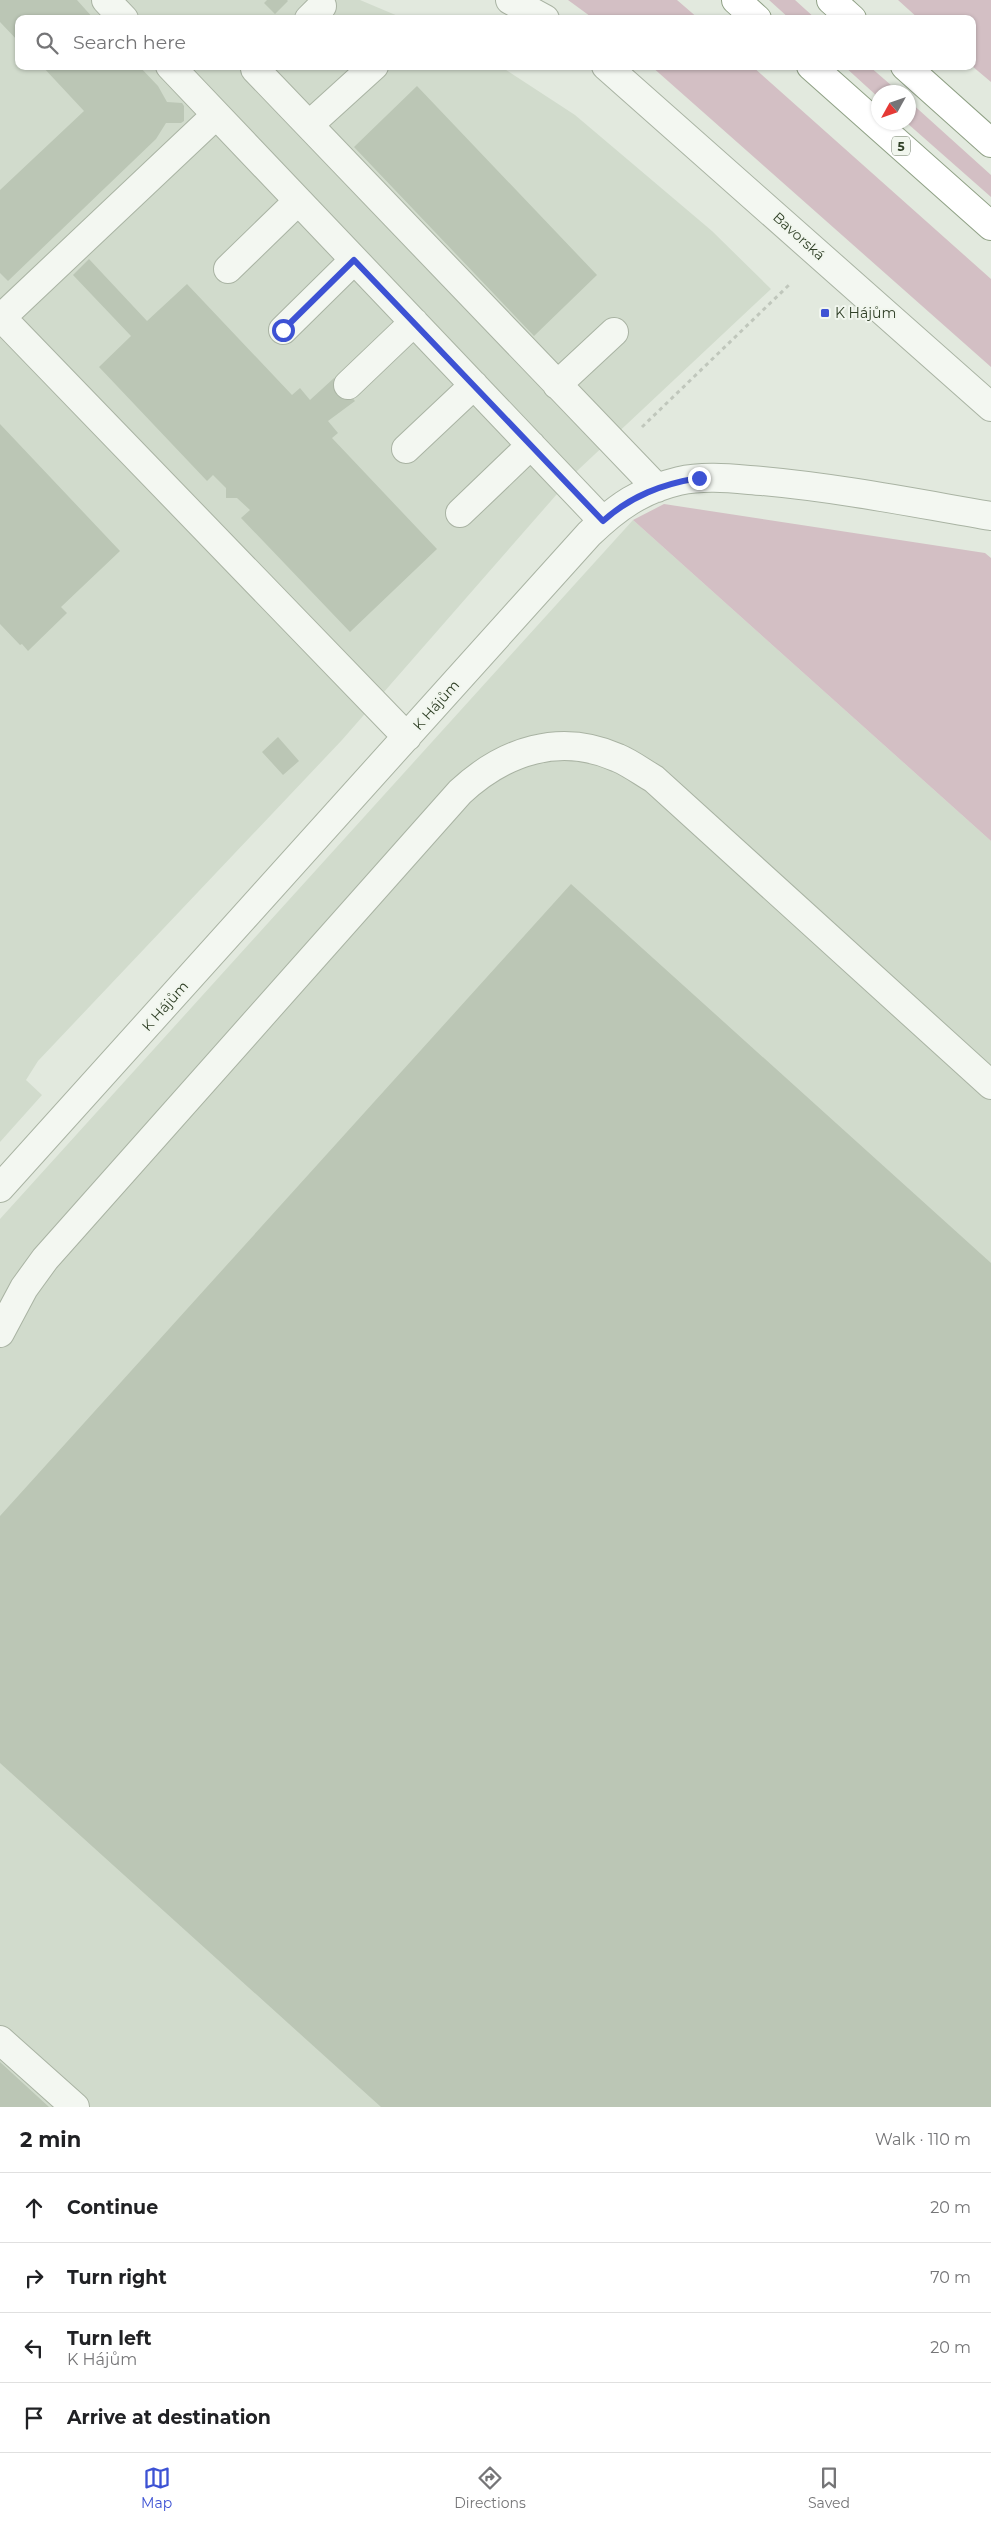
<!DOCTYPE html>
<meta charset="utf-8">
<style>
body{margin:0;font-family:Montserrat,sans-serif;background:#f2f2f2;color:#202124}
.compass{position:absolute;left:871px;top:85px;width:45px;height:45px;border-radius:50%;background:#fff;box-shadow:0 1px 4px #0004;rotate:230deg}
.stop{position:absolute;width:15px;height:15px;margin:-11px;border:4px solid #3d52d4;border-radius:50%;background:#fff}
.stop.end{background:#3d52d4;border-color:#fff;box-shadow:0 1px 5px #0008}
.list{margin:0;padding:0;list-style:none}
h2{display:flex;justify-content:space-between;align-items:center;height:65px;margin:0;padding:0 20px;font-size:21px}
h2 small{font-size:16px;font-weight:400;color:#757577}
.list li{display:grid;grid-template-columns:32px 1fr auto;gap:15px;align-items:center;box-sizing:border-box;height:70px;padding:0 20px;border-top:1px solid #e0e0e0}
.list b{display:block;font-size:19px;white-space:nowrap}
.list p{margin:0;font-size:16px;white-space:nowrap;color:#757577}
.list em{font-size:16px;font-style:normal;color:#757577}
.icon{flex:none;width:28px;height:28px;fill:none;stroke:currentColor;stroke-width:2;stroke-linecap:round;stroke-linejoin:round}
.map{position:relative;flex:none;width:991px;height:2107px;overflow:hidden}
.search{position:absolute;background:#fff;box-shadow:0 1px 4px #0004;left:15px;right:15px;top:15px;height:55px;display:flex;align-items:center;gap:12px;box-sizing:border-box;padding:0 18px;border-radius:10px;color:#757577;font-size:19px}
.sheet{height:345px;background:#fff}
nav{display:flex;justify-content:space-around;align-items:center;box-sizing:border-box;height:70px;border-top:1px solid #e0e0e0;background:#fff;font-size:14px;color:#757577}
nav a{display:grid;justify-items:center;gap:2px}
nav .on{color:#3d52d4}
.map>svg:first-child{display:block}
.built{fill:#d1dbcc}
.green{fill:#d3bfc4}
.building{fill:#bbc6b5}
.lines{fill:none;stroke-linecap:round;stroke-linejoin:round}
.minor-casing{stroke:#a9b3a3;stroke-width:30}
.highway-casing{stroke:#8fa085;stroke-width:30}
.path{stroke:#c0c7bc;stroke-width:3;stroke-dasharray:4 4;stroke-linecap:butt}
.minor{stroke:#f3f7f1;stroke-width:28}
.highway{stroke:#fff;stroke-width:28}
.route{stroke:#3d52d4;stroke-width:6}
.poi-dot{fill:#3d52d4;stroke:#f1f6ee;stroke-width:2}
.labels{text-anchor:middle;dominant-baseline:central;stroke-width:4;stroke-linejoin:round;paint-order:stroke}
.shield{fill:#f1f6ee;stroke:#6a7763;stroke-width:1}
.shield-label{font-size:12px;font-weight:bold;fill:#304027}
.street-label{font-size:14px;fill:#304027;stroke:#f1f6ee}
.poi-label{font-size:14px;fill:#304027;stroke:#f1f6ee;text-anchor:start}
</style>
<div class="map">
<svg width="991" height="2107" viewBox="0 0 991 2107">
<rect width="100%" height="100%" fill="#e2e9de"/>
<!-- built -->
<path class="built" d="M0 0H360L405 19H19V66H500L575 115 712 231 771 289 578 470 342 740 38 1061 26 1080 42 1095 0 1142Z
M633 520 991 841V2107H0V1219Z"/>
<!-- green -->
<path class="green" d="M568 0H677L699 19H594Z
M769 0H795L816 19H790Z
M898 0H991V82L972 66V19H919Z
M651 66H752L991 279V367Z
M844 66H869L899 92H878V97Z
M909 101 991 175V197L907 123Z
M664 504 985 553 991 558V841L633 520Z"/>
<!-- building -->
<path class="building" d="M0 0H77L94 19H19V42L0 22Z
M267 0H287L288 1 275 14 264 3Z
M42 66H139L158 86 167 102 182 103 184 106V121L181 123H166L156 139 8 281 0 273V190L84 111Z
M417 86 597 275 534 336 354 147Z
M89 259 147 321 187 284 292 395 300 388 310 400 334 378 355 401 328 421 338 433 332 438 437 549 350 632 241 518 250 510 237 498H226V488L213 475 207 481 99 367 131 336 73 275Z
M0 424 120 551 61 607 67 613 28 651 22 644 20 645 0 624Z
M278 737 299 761 283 775 262 752Z
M571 884 991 1263V2107H381L0 1763V1516Z
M0 2062 49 2107H0Z"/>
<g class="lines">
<defs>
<path id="minor" d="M106 0 124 19
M510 0 545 19
M309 19 322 6
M170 66 603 521
M257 66 255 69 657 488
M606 66 991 407
M309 125 374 66
M228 269 298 201
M0 316 407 737
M1 318 216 115
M283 330 354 260
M348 385 414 322
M557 385 614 332
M406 449 474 385
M460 513 531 445
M0 1188 589 534C617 507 641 490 679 481 706 475 735 479 762 481 839 488 915 503 991 516
M0 1333 24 1288 45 1259 460 792C504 751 560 732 618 758 630 763 642 772 654 779L991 1085
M0 2040 75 2107"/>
<path id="highway" d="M736 0 757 19
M831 0 852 19
M811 66 991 226
M905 66 991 143"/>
</defs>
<!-- minor casing -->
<use href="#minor" class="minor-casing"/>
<!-- highway casing -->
<use href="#highway" class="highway-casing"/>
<!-- path -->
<path class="path" d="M642 427 790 284"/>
<!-- minor -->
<use href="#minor" class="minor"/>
<!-- highway -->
<use href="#highway" class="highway"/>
</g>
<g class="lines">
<!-- route -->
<path class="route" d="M283 330 354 260 603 521C631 496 662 484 699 478"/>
</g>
<!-- markers -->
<rect class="poi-dot" x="820" y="308" width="10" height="10" rx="2.5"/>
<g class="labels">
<!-- shield labels -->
<rect class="shield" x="892" y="136.5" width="18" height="19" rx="4"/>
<g class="shield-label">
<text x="901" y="146">5</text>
</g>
<!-- street labels -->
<g class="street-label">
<text transform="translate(799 236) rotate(42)">Bavorská</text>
<text transform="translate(436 705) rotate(-48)">K Hájům</text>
<text transform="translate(165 1006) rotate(-48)">K Hájům</text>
</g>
<!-- poi labels -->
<g class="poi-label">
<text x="835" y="313">K Hájům</text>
</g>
</g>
</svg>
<svg class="compass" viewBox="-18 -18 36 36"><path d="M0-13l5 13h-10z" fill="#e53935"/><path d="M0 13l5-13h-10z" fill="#757577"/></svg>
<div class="stop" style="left:283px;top:330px"></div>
<div class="stop end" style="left:699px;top:478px"></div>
<div class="search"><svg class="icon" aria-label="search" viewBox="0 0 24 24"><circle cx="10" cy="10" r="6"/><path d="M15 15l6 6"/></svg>Search here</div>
</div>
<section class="sheet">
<h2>2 min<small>Walk · 110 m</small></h2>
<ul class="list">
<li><svg class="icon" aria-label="ahead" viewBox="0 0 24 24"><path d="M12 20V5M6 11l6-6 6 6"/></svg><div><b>Continue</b></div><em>20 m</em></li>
<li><svg class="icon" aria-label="right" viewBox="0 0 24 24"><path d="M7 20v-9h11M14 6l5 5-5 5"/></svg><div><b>Turn right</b></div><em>70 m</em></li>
<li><svg class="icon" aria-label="left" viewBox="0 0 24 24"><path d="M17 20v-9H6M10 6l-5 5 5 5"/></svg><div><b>Turn left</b><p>K Hájům</p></div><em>20 m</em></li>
<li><svg class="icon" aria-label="arrive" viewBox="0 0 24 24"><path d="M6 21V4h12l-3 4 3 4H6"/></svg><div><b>Arrive at destination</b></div></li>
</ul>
</section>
<nav>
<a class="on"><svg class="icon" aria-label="map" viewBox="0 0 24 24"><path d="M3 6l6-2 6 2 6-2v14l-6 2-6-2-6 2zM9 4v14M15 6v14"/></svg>Map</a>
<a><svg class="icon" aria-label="directions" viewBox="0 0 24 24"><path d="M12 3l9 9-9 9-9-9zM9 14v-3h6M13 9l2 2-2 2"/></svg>Directions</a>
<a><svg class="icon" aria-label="saved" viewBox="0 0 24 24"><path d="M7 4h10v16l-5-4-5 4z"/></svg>Saved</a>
</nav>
